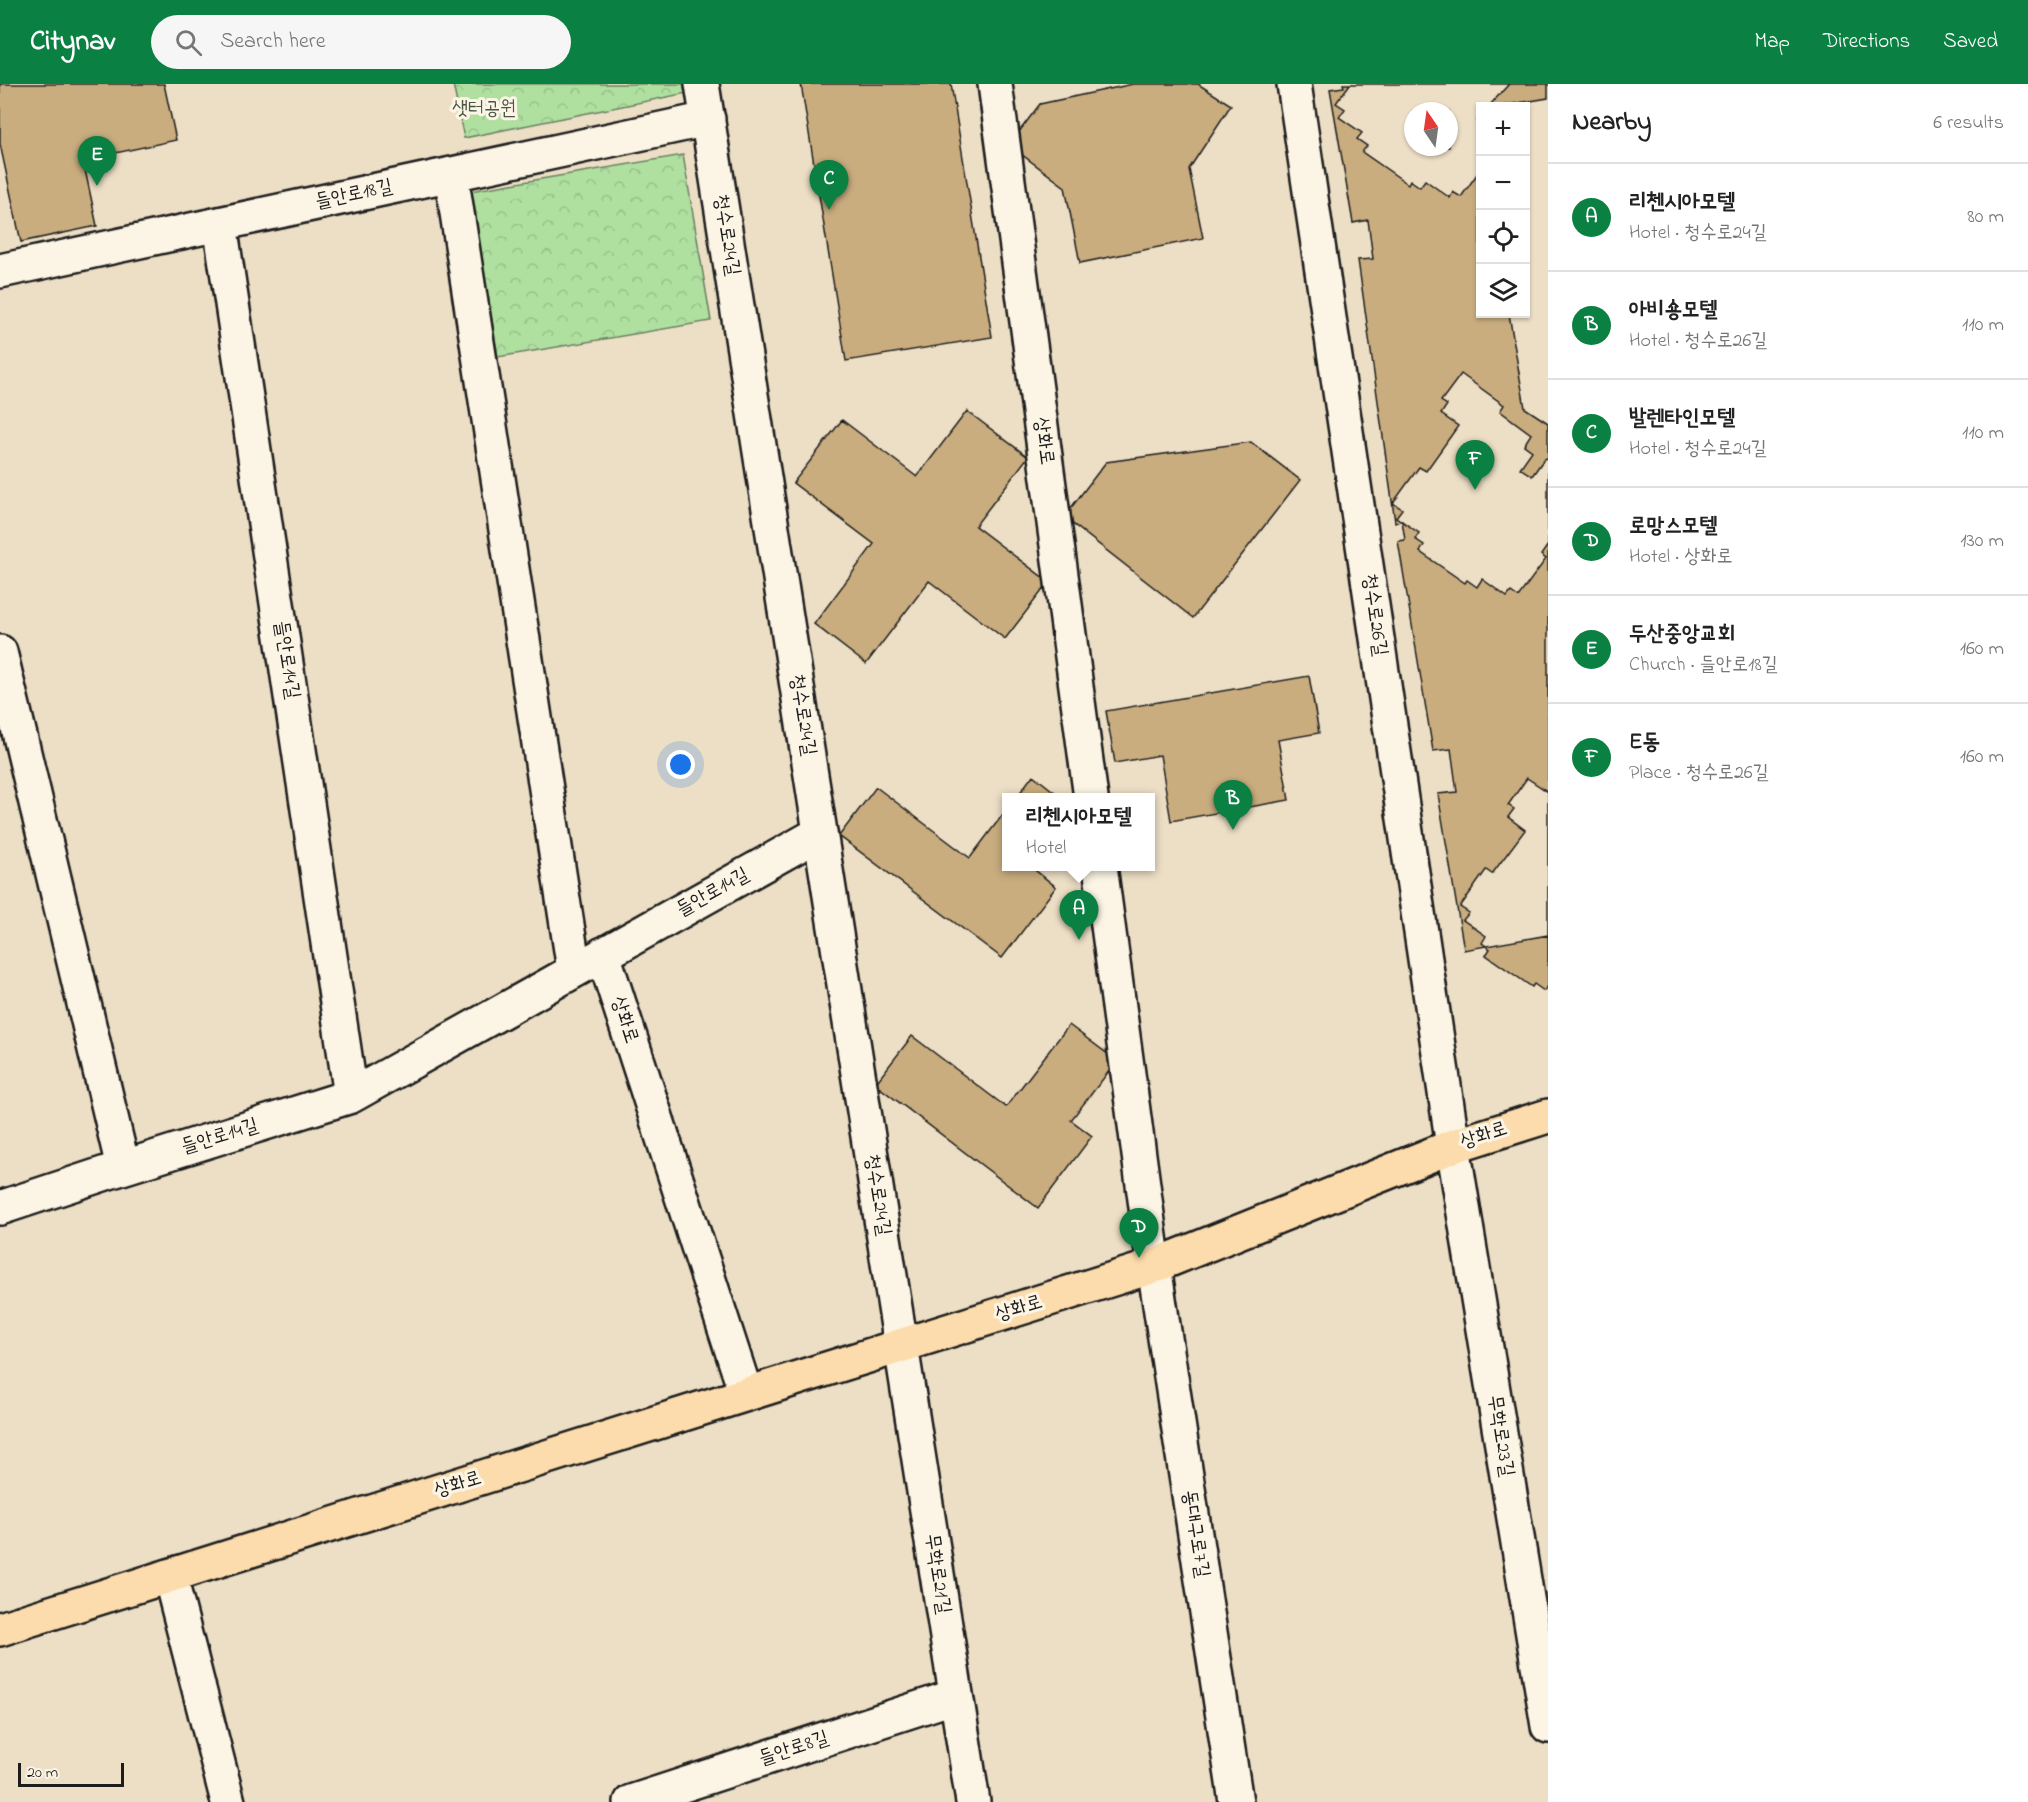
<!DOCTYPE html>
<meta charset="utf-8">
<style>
body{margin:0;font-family:"Indie Flower","Poor Story",sans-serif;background:#f6f6f6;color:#222}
.controls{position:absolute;right:18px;top:18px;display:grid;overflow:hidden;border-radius:0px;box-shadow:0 2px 4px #0004}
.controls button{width:54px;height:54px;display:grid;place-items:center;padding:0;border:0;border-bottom:2px solid #e0e0e0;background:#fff;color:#222;font:30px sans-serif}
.compass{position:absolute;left:1404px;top:18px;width:54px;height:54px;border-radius:50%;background:#fff;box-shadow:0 2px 4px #0004;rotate:347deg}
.scale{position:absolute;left:18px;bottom:15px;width:106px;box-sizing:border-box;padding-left:6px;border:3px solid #1c1c1c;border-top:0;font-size:16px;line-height:21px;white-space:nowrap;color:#1c1c1c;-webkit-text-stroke:4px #fcf5e5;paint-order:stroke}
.you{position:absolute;left:681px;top:681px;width:21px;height:21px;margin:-15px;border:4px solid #fff;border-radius:50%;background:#1a73e8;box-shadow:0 0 0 9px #1a73e833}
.badge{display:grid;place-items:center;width:39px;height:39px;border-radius:50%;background:#0b8043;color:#fff;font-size:20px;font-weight:700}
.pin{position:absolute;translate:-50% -50px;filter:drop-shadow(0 2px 3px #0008)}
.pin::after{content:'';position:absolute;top:32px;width:21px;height:18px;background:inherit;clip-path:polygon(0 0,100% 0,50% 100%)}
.popup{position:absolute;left:1002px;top:709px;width:153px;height:78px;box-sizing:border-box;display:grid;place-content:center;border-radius:0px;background:#fff;filter:drop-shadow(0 2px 4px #0005);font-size:20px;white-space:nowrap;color:#767676}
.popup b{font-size:22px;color:#222}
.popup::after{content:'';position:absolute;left:50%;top:100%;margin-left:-12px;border:12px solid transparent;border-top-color:#fff}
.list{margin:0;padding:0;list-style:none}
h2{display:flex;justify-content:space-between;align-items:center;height:78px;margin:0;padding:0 24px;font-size:26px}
h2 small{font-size:20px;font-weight:400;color:#767676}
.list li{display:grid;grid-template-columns:39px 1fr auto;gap:18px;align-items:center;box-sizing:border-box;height:108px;padding:0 24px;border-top:2px solid #e0e0e0}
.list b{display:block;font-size:22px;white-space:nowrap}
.list p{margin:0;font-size:20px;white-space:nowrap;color:#767676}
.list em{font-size:20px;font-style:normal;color:#767676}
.icon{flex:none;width:33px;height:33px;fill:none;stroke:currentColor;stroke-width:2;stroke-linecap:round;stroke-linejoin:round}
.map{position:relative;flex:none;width:1548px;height:1718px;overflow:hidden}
header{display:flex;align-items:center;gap:36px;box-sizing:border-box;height:84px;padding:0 30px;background:#0b8043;color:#fff}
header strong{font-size:28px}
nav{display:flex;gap:33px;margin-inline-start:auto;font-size:21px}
.search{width:420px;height:54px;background:#f6f6f6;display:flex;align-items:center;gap:15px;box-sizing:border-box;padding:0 21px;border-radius:33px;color:#767676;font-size:22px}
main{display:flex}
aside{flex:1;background:#fff}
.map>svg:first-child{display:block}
.forest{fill:url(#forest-crowns);stroke:#667e5e;stroke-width:1.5}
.building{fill:#c9ad7f;stroke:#1c1c1c;stroke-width:1.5;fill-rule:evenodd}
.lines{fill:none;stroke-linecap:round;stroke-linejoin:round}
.minor-casing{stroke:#1c1c1c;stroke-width:38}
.major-casing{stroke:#1c1c1c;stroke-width:38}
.minor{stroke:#fcf5e5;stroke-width:33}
.major{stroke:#fcdcac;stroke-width:33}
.labels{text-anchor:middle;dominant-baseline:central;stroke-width:6;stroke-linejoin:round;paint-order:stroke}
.park-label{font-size:20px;fill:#485744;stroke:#fcf5e5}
.street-label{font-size:20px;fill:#1c1c1c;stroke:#fcf5e5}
</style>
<header>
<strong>Citynav</strong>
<div class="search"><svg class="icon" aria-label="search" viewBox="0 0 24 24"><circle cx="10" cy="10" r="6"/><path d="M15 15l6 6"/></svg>Search here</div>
<nav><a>Map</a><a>Directions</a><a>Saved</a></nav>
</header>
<main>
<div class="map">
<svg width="1548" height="1718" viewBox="0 0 1548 1718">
<defs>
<pattern id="forest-crowns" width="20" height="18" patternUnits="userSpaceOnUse" patternTransform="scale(1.5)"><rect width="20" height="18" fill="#afe0a0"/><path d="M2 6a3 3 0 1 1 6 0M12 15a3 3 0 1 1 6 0" fill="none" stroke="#96c089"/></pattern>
</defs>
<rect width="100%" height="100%" fill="#eddfc6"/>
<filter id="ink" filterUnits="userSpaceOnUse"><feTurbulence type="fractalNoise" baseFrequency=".0167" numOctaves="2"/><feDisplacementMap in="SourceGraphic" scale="12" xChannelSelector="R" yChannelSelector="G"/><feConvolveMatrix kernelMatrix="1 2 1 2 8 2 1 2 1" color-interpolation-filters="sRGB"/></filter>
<g filter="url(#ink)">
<!-- forest -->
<path class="forest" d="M453 0H685L687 9 464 54Z
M683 71 711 237 498 273 470 107Z"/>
<!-- building -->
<path class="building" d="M0 0H164L176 56 83 76 97 142 21 158 0 60Z
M801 0H951L992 253 846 277Z
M1133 0H1198L1231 21 1189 85 1203 154 1080 179 1065 103 1009 61 1040 20Z
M1343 0H1509L1489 22H1480V32L1477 36 1480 57V230H1509L1525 324 1548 339V851L1464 866 1438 710 1457 708 1451 665 1433 667 1398 457 1405 456 1402 437 1395 438 1358 176 1373 175 1368 136 1353 139 1330 5 1344 3ZM1413 27H1449V63H1413Z
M1350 0H1548V14L1500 22H1480V86L1461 113 1453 108 1450 114 1425 96 1420 103 1410 96 1408 100 1362 68 1367 62 1357 55 1362 49 1339 33 1345 25 1336 19ZM1413 27H1449V63H1413Z
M1461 290 1504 321 1500 327 1531 350 1524 361 1532 367 1520 384 1532 392 1544 375 1548 374V461L1541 471 1546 475 1518 513 1511 508 1507 513 1482 495 1477 503 1467 496 1465 499 1420 468 1424 461 1415 455 1419 449 1396 433 1402 425 1393 419 1419 383 1426 387 1458 342 1441 330 1447 321 1441 317Z
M967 327 1028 373 975 442 1049 498 1005 555 929 497 866 580 814 540 874 460 793 399 842 336 917 393Z
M1251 358 1300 396 1193 534 1064 433 1106 378Z
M1309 592 1319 649 1278 656 1289 716 1171 737 1160 671 1115 679 1106 627Z
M1033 691 1062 714H1016Z
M1527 694 1548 708V900L1544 907 1534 900 1532 903 1486 871 1490 865 1482 859 1486 852 1463 836 1469 829 1460 823 1486 786 1492 790 1525 746 1508 733 1514 725 1508 721Z
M876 703 970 774 1007 725V782H1038L1035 786 1056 803 1002 874 839 752Z
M1069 941 1117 977 1071 1036 1092 1052 1038 1124 875 1000 912 952 1006 1023Z"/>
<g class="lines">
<defs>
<path id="minor" d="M702 0 973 1718
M995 0 1091 714
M1294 0 1453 1062 1548 1642
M451 90 574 886
M220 140 351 1012
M0 187 708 35
M0 568 123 1083
M1100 782 1154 1182 1236 1718
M603 870 746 1310
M0 1124 109 1088 351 1012 820 749
M170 1492 228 1718
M631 1718 956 1612"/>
<path id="major" d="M0 1545 1154 1182 1453 1062 1548 1032"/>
</defs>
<!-- minor casing -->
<use href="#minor" class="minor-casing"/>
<!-- major casing -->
<use href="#major" class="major-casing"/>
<!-- minor -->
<use href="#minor" class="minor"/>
<!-- major -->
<use href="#major" class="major"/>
</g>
</g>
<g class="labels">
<!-- park labels -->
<g class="park-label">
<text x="484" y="25">샛터공원</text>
</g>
<!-- street labels -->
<g class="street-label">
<text transform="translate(354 111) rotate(-12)">들안로18길</text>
<text transform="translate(726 151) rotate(81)">청수로24길</text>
<text transform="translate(1043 357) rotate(82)">상화로</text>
<text transform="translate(1374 531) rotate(82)">청수로26길</text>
<text transform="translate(286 576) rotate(81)">들안로14길</text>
<text transform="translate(802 631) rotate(81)">청수로24길</text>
<text transform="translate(713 809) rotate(-29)">들안로14길</text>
<text transform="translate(624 936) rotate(72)">상화로</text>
<text transform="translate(1484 1052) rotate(-18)">상화로</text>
<text transform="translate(220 1053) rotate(-17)">들안로14길</text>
<text transform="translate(877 1111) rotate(81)">청수로24길</text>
<text transform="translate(1019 1225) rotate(-17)">상화로</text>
<text transform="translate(1500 1352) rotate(81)">무학로23길</text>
<text transform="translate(458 1401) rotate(-17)">상화로</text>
<text transform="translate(1195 1450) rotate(81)">동대구로7길</text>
<text transform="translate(937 1490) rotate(81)">무학로21길</text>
<text transform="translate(794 1665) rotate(-18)">들안로8길</text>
</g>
</g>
</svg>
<div class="controls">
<button>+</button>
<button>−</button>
<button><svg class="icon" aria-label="locate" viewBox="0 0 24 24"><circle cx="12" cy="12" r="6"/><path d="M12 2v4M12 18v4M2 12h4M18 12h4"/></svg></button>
<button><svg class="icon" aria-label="layers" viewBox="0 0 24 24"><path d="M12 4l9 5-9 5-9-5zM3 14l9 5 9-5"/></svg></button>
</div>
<svg class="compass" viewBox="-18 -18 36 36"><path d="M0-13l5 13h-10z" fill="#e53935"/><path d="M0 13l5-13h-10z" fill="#767676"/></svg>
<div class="scale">20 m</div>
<div class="you"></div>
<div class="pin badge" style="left:1079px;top:856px">A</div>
<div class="popup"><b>리첸시아모텔</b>Hotel</div>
<div class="pin badge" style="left:1233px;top:746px">B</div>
<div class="pin badge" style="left:829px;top:126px">C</div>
<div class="pin badge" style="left:1139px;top:1174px">D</div>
<div class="pin badge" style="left:97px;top:102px">E</div>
<div class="pin badge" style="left:1475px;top:406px">F</div>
</div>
<aside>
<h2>Nearby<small>6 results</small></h2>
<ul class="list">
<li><span class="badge">A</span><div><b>리첸시아모텔</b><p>Hotel · 청수로24길</p></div><em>80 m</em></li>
<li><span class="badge">B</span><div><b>아비숑모텔</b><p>Hotel · 청수로26길</p></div><em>110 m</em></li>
<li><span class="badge">C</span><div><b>발렌타인모텔</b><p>Hotel · 청수로24길</p></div><em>110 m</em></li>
<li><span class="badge">D</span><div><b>로망스모텔</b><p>Hotel · 상화로</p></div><em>130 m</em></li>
<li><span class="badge">E</span><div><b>두산중앙교회</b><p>Church · 들안로18길</p></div><em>160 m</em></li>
<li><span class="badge">F</span><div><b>E동</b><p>Place · 청수로26길</p></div><em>160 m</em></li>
</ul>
</aside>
</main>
